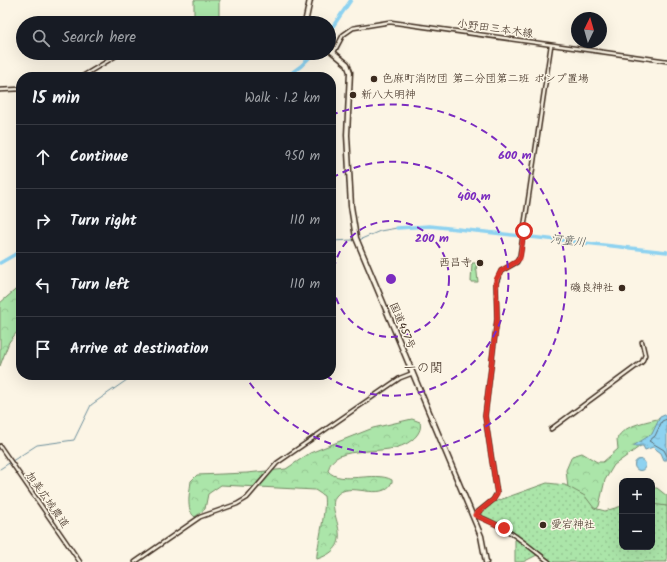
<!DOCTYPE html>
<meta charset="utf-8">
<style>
body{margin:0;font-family:Kalam,"Klee One",sans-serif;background:#242831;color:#f1f3f6}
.controls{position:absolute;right:12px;bottom:12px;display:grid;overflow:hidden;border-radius:8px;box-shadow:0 4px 16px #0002}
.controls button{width:36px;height:36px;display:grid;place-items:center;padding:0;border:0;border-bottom:1px solid #363941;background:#171b24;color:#f1f3f6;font:20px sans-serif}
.compass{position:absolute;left:571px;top:12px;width:36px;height:36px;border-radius:50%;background:#171b24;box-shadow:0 4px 16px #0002;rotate:5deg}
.stop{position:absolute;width:12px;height:12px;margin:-9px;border:3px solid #d93025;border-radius:50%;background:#fff}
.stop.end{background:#d93025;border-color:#fff;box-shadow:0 1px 4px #0008}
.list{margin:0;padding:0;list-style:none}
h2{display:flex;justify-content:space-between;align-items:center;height:52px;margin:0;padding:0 16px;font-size:17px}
h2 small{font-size:13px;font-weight:400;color:#9ea1a6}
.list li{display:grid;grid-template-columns:26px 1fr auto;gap:12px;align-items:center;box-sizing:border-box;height:64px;padding:0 16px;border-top:1px solid #363941}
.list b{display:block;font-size:15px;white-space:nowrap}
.list em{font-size:13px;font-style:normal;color:#9ea1a6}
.icon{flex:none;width:22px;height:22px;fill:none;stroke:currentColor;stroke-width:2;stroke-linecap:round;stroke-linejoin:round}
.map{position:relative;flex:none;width:667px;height:562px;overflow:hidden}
.search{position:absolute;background:#171b24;box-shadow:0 4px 16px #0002;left:16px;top:16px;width:320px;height:44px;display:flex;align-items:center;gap:10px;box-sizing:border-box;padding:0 14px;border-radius:22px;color:#9ea1a6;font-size:15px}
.panel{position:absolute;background:#171b24;box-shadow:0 4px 16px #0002;left:16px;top:72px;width:320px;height:308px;border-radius:16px}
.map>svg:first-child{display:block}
.grass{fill:#abe5a9;stroke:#738864}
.forest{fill:url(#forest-crowns);stroke:#738864}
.cemetery{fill:url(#cemetery-stones);stroke:#738864}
.park{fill:url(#park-dots);stroke:#738864}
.water{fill:url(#water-ripples);stroke:#6d8f9c}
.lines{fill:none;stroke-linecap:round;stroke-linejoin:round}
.shore{stroke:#5c6d72;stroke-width:1}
.stream{stroke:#6d8f9c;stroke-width:1}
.river{stroke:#8ed2f0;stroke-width:3.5}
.secondary-casing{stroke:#3b2a1e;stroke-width:5.5}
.highway-casing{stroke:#3b2a1e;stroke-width:7}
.secondary{stroke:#fcf5e5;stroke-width:2.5}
.highway{stroke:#fcf5e5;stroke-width:4}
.route{stroke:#d93025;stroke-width:5}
.ring{fill:none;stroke:#7b2cbf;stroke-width:2;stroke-dasharray:7 5}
.poi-dot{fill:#3b2a1e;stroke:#fcf5e5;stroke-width:1.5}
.labels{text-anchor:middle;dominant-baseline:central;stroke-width:3;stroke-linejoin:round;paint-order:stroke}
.street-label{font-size:11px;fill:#3b2a1e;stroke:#fcf5e5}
.poi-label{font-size:11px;fill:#3b2a1e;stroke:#fcf5e5;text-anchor:start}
.water-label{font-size:12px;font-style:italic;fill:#505452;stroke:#fcf5e5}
.quarter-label{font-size:13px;fill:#3b2a1e;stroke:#fcf5e5}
.centre{fill:#7b2cbf;stroke:#fcf5e5;stroke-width:2}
.ring-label{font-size:12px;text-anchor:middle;font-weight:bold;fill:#7b2cbf;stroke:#fcf5e5;stroke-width:3;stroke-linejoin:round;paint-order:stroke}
</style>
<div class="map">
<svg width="667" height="562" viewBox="0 0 667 562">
<defs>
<pattern id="forest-crowns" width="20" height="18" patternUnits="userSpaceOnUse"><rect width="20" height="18" fill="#abe5a9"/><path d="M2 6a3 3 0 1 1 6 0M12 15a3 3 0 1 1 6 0" fill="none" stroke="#94c591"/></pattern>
<pattern id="cemetery-stones" width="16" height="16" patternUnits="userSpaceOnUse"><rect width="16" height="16" fill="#abe5a9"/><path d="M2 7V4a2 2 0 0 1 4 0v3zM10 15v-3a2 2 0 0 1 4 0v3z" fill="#94c591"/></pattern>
<pattern id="park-dots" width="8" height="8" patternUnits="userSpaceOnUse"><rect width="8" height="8" fill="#abe5a9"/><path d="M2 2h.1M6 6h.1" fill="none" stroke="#94c591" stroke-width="1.8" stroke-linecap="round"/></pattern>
<pattern id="water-ripples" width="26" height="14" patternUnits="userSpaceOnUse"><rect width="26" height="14" fill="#8ed2f0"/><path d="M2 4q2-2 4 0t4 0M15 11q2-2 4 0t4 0" fill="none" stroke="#7bb4cd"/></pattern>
</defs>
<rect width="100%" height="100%" fill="#fcf5e5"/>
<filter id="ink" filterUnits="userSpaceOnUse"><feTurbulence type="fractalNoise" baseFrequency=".025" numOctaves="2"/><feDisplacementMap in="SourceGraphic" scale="8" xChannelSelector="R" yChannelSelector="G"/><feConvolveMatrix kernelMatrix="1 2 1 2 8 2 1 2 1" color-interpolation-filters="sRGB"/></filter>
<g filter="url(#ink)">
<!-- grass -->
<path class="grass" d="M194 0H219V23H194Z"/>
<!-- forest -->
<path class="forest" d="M21 285V327L9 342 0 366V303Z
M665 417 660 432 614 465 605 480 599 506 595 511 569 497 566 470 572 456 582 453 597 462H603L618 449 617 439C623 424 652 421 665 417Z
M412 419 420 422C422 429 418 435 412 440 388 460 333 440 328 471 341 486 375 470 392 480V482C382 504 349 479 336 496 324 512 361 545 317 559 315 555 327 511 324 496L315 490 221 485 208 494 205 509 195 517C185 510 190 491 191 481L197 475 247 473 286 469 310 453 373 428Z
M652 488H657L667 496V547L652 543Z"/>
<!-- cemetery -->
<path class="cemetery" d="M472 263H476L478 282H471Z"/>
<!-- park -->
<path class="park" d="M547 483 565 485 585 496 594 508 605 511 622 506V547H652V504L667 506V562H552L541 553 523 562H515V533L479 515 494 502Z"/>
<!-- water -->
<path class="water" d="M667 414V460H664L661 453 653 447 645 450 643 446H633L652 434 660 417Z
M634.5 465a5.5 5.5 0 1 1 11 0a5.5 5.5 0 1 1-11 0Z"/>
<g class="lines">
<!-- shore -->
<path class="shore" d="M667 419 662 421 655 436 649 441 664 450 667 456"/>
<!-- stream -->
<path class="stream" d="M359 240 380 231 397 228
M331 241 354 240
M0 469 37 445 74 440 91 405 134 375"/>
<!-- river -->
<path class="river" d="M329 32 351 0
M286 77 301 66 314 53
M397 228 430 226 667 252
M0 263 21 251"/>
<defs>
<path id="secondary" d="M334 52 343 35 353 28 390 22 667 61
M81 77 121 53
M0 90 21 89
M551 429 642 362 645 355 642 342
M0 446 80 562
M475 515C508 528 521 540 549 562
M473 516 493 500 497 493 485 416 497 319 496 283 501 271 517 262 520 255 551 45
M135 562 200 517 237 504 247 498 277 463 400 378 413 373"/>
<path id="highway" d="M305 23 310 0
M329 49 347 64 350 72 347 135 351 206 356 238 481 536 486 562"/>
</defs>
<!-- secondary casing -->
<use href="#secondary" class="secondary-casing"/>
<!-- highway casing -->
<use href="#highway" class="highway-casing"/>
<!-- secondary -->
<use href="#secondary" class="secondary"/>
<!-- highway -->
<use href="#highway" class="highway"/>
</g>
</g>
<g class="lines" filter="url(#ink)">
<!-- route -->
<path class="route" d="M504 528 475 515 493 500 497 494 485 416 497 319 496 280 501 271 516 262 520 258 524 231"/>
</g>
<!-- distance rings -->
<g class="ring">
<circle cx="391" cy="279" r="58"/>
<path d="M332 178A117 117 0 1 1 325 375"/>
<path d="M331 115A175 175 0 1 1 245 376"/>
</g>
<!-- markers -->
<g class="poi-dot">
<circle cx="374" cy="79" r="4"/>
<circle cx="353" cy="95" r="4"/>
<circle cx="480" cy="263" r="4"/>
<circle cx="622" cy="288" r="4"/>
<circle cx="543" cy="525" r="4"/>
</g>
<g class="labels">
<!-- street labels -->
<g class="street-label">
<text transform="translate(495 29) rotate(8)">小野田三本木線</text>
<text transform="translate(402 326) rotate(67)">国道457号</text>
<text transform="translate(47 500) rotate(55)">加美広域農道</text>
</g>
<!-- poi labels -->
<g class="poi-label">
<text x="382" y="79">色麻町消防団 第二分団第二班 ポンプ置場</text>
<text x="361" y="95">新八大明神</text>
<text x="472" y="263" text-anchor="end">西昌寺</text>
<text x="614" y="288" text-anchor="end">磯良神社</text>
<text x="551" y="525">愛宕神社</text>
</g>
<!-- water labels -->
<g class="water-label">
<text transform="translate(568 241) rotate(6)">河童川</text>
</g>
<!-- quarter labels -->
<g class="quarter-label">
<text x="423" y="368">一の関</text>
</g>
</g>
<circle cx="391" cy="279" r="6" class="centre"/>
<g class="ring-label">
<text x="515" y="159">600 m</text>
<text x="474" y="200">400 m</text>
<text x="432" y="242">200 m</text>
</g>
</svg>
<div class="controls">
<button>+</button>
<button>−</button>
</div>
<svg class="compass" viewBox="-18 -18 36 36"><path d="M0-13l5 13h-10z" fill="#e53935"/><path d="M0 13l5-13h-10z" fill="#9ea1a6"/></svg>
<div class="stop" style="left:524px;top:231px"></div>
<div class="stop end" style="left:504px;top:528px"></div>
<div class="search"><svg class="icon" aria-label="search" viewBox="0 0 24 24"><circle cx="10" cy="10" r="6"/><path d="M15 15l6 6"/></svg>Search here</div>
<section class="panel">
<h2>15 min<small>Walk · 1.2 km</small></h2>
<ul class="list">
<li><svg class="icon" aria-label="ahead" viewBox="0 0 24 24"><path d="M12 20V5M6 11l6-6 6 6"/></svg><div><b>Continue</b></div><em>950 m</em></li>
<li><svg class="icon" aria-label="right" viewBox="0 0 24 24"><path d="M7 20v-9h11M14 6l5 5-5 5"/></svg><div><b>Turn right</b></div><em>110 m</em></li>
<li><svg class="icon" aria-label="left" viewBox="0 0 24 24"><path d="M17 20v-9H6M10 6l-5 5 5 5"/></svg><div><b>Turn left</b></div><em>110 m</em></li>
<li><svg class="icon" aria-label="arrive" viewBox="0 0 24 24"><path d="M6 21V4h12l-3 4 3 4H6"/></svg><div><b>Arrive at destination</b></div></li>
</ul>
</section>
</div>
